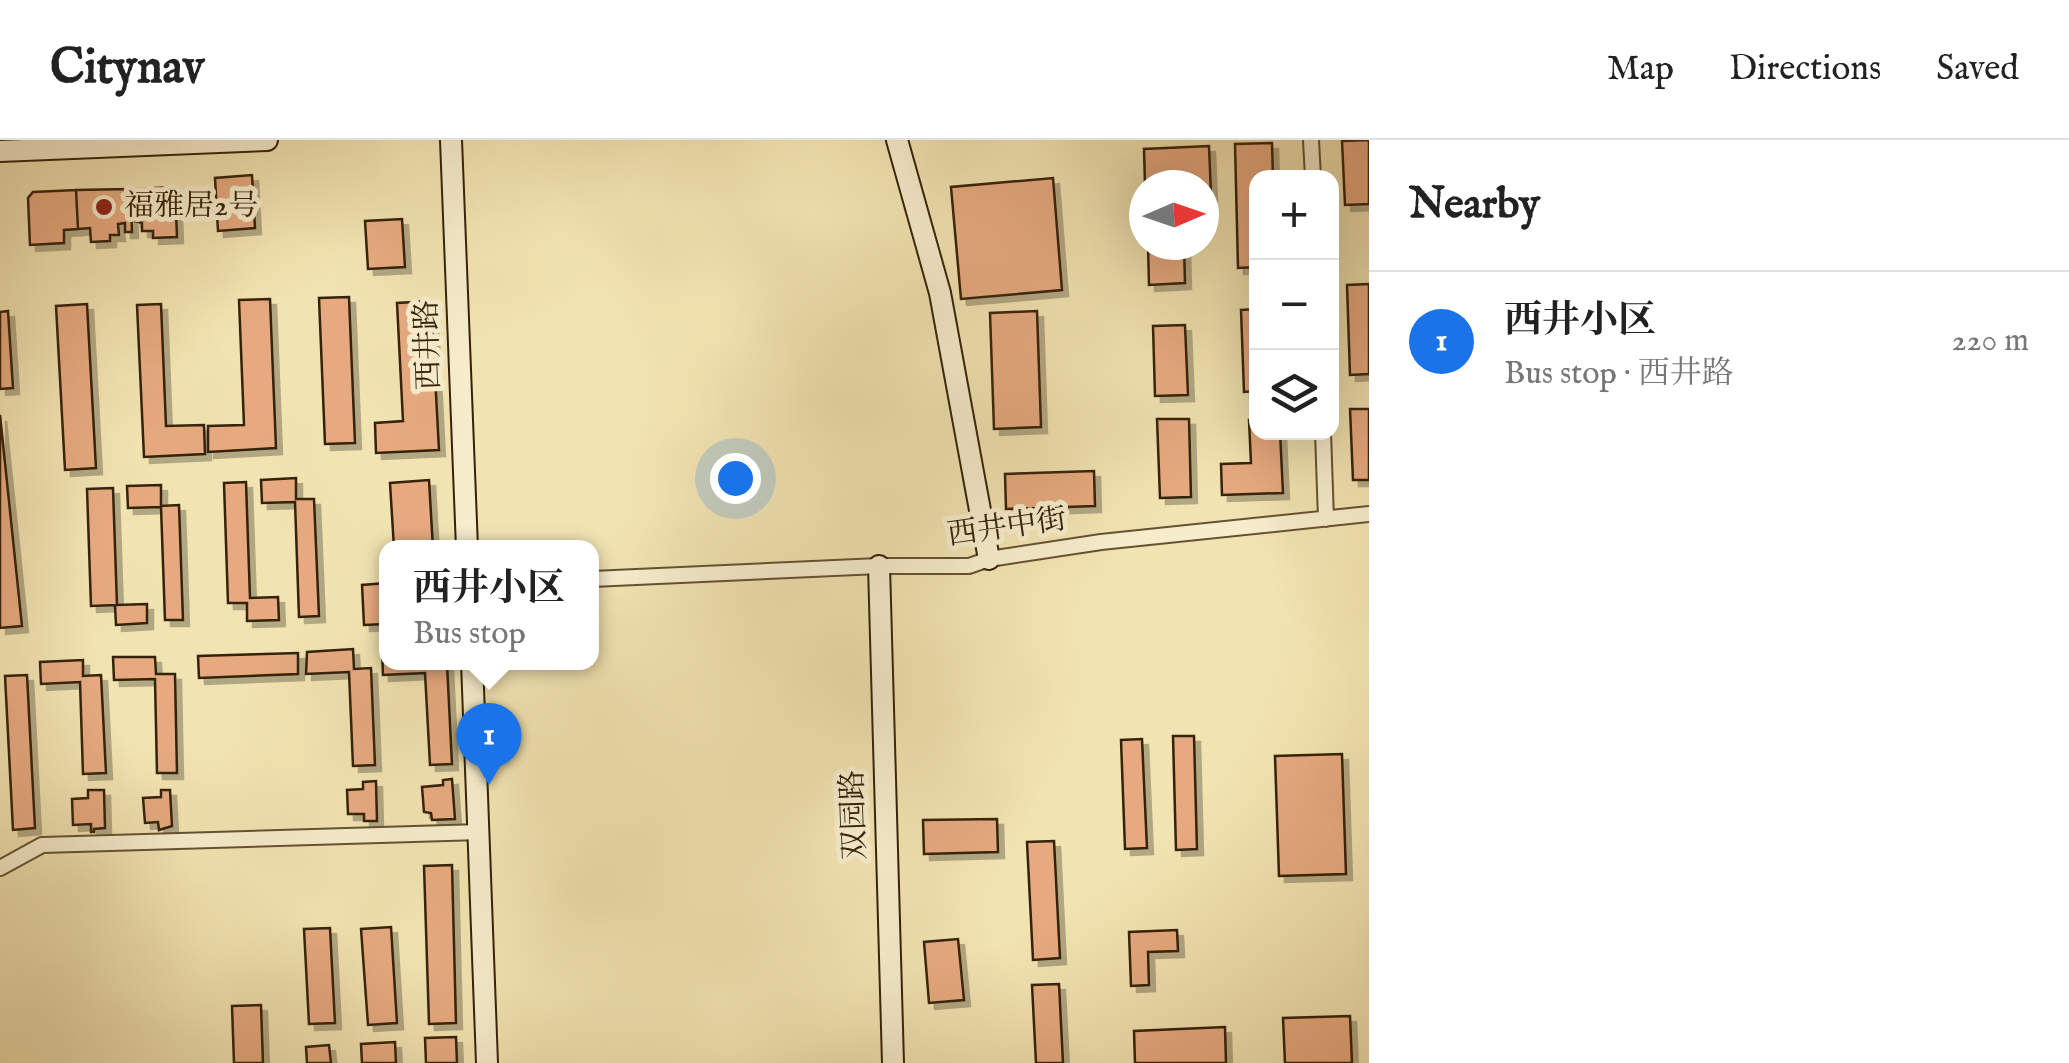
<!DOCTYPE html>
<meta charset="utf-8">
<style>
body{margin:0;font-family:"IM FELL English","Noto Serif SC",serif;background:#f2f2f2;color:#222}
.controls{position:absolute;right:30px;top:30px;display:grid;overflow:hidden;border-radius:20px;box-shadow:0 10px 40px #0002}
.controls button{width:90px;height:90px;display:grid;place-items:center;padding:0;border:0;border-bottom:2px solid #e0e0e0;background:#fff;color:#222;font:50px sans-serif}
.compass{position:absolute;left:1129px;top:30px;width:90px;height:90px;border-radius:50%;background:#fff;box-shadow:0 10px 40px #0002;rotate:88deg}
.you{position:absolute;left:735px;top:338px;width:35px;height:35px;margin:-25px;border:8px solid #fff;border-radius:50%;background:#1a73e8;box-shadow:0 0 0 15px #1a73e833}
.badge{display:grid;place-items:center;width:65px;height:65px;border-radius:50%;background:#1a73e8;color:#fff;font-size:32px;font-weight:700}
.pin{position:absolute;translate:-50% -82px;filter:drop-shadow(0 2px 5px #0008)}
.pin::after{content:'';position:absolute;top:52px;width:35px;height:30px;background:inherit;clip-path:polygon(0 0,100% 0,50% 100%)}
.popup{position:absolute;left:379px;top:400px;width:220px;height:130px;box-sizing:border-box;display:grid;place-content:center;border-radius:20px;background:#fff;filter:drop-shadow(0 2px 8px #0005);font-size:32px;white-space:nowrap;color:#767676}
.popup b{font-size:38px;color:#222}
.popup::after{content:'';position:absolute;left:50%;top:100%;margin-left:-20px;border:20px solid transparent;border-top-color:#fff}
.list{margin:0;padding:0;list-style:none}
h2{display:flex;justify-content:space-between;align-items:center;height:130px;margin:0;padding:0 40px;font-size:42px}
h2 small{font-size:32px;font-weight:400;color:#767676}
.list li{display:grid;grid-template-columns:65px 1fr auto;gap:30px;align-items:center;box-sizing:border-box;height:140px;padding:0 40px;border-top:2px solid #e0e0e0}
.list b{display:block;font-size:38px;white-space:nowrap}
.list p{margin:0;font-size:32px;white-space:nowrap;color:#767676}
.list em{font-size:32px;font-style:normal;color:#767676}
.icon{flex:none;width:55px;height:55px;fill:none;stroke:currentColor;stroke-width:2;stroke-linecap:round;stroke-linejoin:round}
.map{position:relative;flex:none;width:1369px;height:923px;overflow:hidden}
header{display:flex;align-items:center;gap:60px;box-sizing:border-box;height:140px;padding:0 50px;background:#fff;border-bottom:2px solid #e0e0e0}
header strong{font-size:48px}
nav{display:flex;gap:55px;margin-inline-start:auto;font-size:35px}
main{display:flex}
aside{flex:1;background:#fff}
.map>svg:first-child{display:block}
.building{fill:#e7aa80;stroke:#342207;stroke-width:2.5;filter:url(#shadow)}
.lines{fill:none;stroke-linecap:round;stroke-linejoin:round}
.street-casing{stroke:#645232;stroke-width:18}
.secondary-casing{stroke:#342207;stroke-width:24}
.street{stroke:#f7edcd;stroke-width:14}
.secondary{stroke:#f7edcd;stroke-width:20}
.poi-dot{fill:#8f2418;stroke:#f7edcd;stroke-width:4}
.labels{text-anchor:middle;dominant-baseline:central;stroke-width:10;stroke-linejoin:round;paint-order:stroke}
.poi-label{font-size:30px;fill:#342207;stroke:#f7edcd;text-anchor:start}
.street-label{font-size:30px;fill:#342207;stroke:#f7edcd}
</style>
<header>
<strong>Citynav</strong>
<nav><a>Map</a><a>Directions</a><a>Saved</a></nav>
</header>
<main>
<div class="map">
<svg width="1369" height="923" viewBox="0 0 1369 923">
<defs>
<filter id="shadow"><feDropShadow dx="6" dy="6" stdDeviation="0" flood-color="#0004"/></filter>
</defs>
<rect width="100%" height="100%" fill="#f2e4b2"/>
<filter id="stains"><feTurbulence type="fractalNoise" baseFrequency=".002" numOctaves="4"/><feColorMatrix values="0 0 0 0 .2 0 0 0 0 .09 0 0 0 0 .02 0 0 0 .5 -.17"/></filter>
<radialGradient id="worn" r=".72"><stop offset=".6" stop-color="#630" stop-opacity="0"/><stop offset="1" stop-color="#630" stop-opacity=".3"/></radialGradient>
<!-- building -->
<path class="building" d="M1369 0V64L1345 65 1342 1Z
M1272 3 1273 38H1256V127L1238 128 1235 4Z
M1209 6 1211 55 1204 56V45H1145L1144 9Z
M252 35 255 88 218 91 215 38Z
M1053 38 1062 150 961 159 951 47Z
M175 47 177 97 153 98V91H142V83L135 81 134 49Z
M130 49 132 92H125V83L118 84 119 95H110V101L91 102 90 88 78 89 76 50Z
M76 50 78 89 64 90V103L30 105 28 58 33 52Z
M402 79 405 127 368 129 365 81Z
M1148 105H1184L1185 143 1149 145Z
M1369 144V234L1350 235 1347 145Z
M349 157 355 303 325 304 319 158Z
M270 159 276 308 208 312V286L244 285 239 160Z
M431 161 439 310 376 313 375 283 403 281 397 163Z
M87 164 96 328 65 330 56 166Z
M161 164 166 286 204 285 205 314 144 317 137 165Z
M1256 169V251L1244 252 1241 170Z
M8 171 13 248 0 249V172Z
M1037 171 1041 287 994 289 990 173Z
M1185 185 1188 255 1155 256 1153 186Z
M1350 269H1369V340H1353Z
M0 275 22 486 0 488Z
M1157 279H1189L1191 357 1160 358Z
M1256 279V292H1280L1283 353 1222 355 1221 324 1251 323 1249 280Z
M1094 331 1095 366 1006 369 1005 334Z
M296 338V359H314L319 476 299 477 295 362 262 363 261 340Z
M429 340 433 408H394L390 343Z
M246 342 250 458 278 457 279 480 247 481V463H228L224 343Z
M161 345V366L179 365 183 480H165L161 367 128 368 127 346Z
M113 348 117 465 147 464V483L116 485 115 465 91 466 87 349Z
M386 443V484L364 485 362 445Z
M382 508H386V522L447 524 452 624 430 625 425 533 383 535Z
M353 509 354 529 371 528 375 625 353 626 349 532 306 534 307 512Z
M298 513V534L199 538 198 516Z
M113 517H155L156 534H175L177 633H157L155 539 114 540Z
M83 520V536L101 535 106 633 83 634 80 542 41 544 40 522Z
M27 535 35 688 13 690 5 536Z
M1173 596H1194L1197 709 1176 710Z
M1142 599 1147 708 1125 709 1121 600Z
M1342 614 1346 734 1279 736 1275 616Z
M452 639 455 679 432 680 431 673 424 672 422 647 443 645V640Z
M376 641 377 681H364V674H348L347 650 363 649V642Z
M88 650H104L105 688 94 689V692H91V684L73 685 72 659 88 658Z
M161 650H170L172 686 159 690 158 682 145 683 143 658 161 657Z
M997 679 998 712 924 714 923 680Z
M1054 701 1060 818 1033 820 1027 702Z
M452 725 456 883 429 884 424 726Z
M391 787 397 883 368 885 361 789Z
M330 788 335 883 309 884 304 789Z
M1177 790 1178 811 1148 812 1149 845 1131 846 1129 792Z
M958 799 964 860 929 863 924 802Z
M1059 844 1063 923H1036L1032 845Z
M261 865 263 923H234L232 866Z
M1350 876 1352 923H1285L1283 878Z
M1225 887 1226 923H1135L1134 891Z
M456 897 457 923H426L425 898Z
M395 902 396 923H362L361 904Z
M329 905 331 923H307L306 907Z"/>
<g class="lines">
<defs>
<path id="street" d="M1311 0 1313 38
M1323 292 1326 379
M592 439 879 426H969L989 419 1101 402 1369 374
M0 728 42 705 481 692"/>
<path id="secondary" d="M451 0 467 408
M897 0 940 153 989 419
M0 11 267 0
M879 426 893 923
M472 522 487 923"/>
</defs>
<!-- street casing -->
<use href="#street" class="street-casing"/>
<!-- secondary casing -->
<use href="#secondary" class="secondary-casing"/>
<!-- street -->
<use href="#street" class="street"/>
<!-- secondary -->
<use href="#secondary" class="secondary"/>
</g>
<!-- markers -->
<circle class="poi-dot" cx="104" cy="67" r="10"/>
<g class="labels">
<!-- poi labels -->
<g class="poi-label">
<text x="124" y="67">福雅居2号</text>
</g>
<!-- street labels -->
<g class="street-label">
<text transform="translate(429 205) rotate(-92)">西井路</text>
<text transform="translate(1007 388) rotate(-8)">西井中街</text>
<text transform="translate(855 675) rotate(-92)">双园路</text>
</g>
</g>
<rect width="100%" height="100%" filter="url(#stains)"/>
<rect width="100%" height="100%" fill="url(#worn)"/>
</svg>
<div class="controls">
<button>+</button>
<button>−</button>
<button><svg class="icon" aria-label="layers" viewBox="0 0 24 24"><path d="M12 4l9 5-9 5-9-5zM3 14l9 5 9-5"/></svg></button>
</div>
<svg class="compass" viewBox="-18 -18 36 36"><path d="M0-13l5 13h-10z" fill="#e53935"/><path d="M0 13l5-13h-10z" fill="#767676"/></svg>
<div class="you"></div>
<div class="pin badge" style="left:489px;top:645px">1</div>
<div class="popup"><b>西井小区</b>Bus stop</div>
</div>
<aside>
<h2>Nearby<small></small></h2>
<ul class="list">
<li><span class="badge">1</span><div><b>西井小区</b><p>Bus stop · 西井路</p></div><em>220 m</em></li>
</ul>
</aside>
</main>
